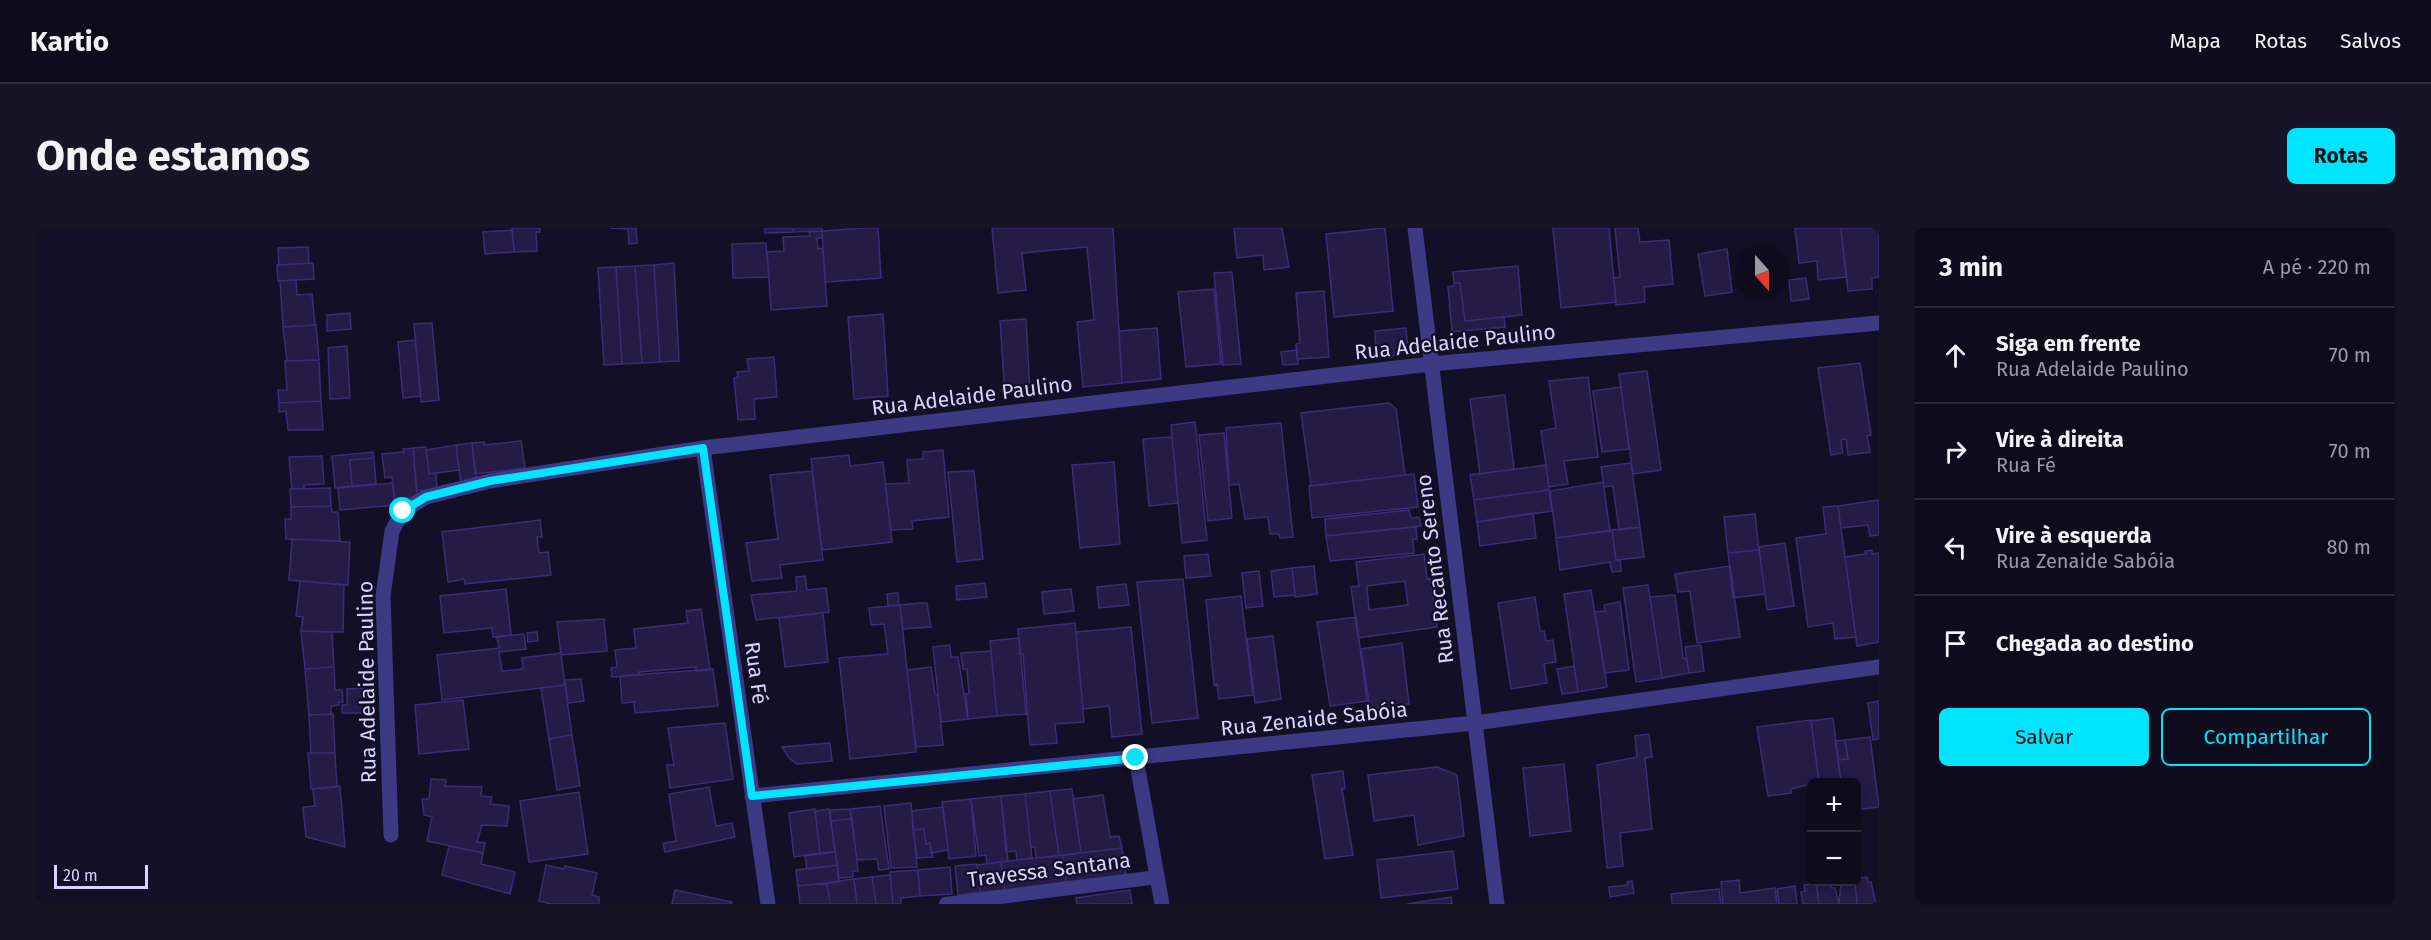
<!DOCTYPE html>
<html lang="pt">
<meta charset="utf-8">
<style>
body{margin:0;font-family:"Fira Sans",sans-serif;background:#171425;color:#f1f3f6}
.controls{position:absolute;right:18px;bottom:18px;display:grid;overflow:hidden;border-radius:9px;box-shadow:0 3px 9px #0003}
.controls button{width:54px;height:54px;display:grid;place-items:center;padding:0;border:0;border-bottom:2px solid #2e2b3b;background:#0e0b1c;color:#f1f3f6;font:30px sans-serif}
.compass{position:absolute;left:1699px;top:18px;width:54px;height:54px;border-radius:50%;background:#0e0b1c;box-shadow:0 3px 9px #0003;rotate:159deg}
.scale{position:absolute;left:18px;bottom:15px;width:94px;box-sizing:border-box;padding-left:6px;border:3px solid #d9d4ff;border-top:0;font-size:16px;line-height:21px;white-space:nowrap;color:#d9d4ff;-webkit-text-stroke:4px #130f26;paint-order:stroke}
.stop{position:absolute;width:18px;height:18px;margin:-14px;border:4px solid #00e5ff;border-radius:50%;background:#fff}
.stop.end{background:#00e5ff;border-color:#fff;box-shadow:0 2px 6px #0008}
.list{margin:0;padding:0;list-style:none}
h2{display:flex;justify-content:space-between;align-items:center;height:78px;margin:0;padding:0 24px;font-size:26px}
h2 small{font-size:20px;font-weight:400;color:#9b9ba3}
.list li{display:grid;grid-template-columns:39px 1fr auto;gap:18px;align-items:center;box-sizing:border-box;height:96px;padding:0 24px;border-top:2px solid #2e2b3b}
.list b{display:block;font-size:22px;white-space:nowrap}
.list p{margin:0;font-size:20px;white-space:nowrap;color:#9b9ba3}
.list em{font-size:20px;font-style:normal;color:#9b9ba3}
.actions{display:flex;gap:12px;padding:18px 24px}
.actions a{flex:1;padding:14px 0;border:2px solid #00e5ff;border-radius:9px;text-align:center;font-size:21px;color:#00e5ff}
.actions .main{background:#00e5ff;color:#111}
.icon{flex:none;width:33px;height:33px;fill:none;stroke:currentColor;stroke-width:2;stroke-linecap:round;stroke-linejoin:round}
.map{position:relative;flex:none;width:1843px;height:676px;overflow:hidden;border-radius:9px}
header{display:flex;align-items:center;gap:36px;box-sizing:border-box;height:84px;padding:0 30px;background:#0e0b1c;border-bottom:2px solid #2e2b3b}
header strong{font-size:28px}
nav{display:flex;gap:33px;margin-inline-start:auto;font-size:21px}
.intro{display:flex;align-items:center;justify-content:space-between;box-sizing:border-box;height:144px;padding:0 36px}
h1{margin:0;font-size:42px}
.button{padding:15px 27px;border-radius:9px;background:#00e5ff;color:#111;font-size:21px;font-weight:700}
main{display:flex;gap:36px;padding:0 36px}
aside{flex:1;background:#0e0b1c;border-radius:9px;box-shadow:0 3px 9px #0003}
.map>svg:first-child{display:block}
.building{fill:#241b47;stroke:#3b2d73;stroke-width:1.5;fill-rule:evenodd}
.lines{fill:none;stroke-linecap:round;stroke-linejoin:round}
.service{stroke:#3d3a85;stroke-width:14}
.minor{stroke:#3d3a85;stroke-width:15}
.route{stroke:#00e5ff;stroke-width:8}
.labels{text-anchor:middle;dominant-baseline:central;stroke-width:4.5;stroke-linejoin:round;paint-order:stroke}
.street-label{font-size:21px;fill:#d9d4ff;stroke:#130f26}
</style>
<header>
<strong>Kartio</strong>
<nav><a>Mapa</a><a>Rotas</a><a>Salvos</a></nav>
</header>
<div class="intro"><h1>Onde estamos</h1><a class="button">Rotas</a></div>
<main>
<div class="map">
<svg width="1843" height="676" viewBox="0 0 1843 676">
<rect width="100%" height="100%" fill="#130f26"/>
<!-- building -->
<path class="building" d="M476 0H504V4H500L501 23 478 24Z
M574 0H600L601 15 593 16 592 1Z
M729 0H757V4L729 5Z
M757 0H786V3L757 4Z
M828 0H842L845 50 789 54 786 3Z
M956 0H1077L1086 155 1047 159 1041 94 1058 92 1051 19 986 25 990 62 962 65Z
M1198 0H1246L1253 39 1228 42 1227 27 1201 30Z
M1349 0 1357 83 1298 89 1290 6Z
M1517 0H1573L1580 74 1525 80Z
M1579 0H1602L1604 14 1633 12 1637 56 1608 59 1609 74 1580 77 1578 50 1584 49Z
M1759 0H1805L1810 49 1782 52 1781 33 1763 35Z
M1843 0V49L1836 50V61L1812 63 1805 0Z
M476 2 478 24 449 26 447 4Z
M786 3V10H781L782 21 787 20 791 78 735 82 731 24 748 23 747 9 774 8 773 4Z
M730 15 733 49 697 50 696 16Z
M272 19 273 35 243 37 242 20Z
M1691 21 1696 64 1669 68 1662 26Z
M277 35 278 51 242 53 241 37Z
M638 35 643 133 624 134 618 37Z
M618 37 624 134 606 135 599 38Z
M599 38 606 135 586 136 580 39Z
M1482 38 1486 87 1429 93 1424 55H1418L1417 44Z
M580 39 586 136 568 137 562 40Z
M1196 44 1205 136 1187 137 1178 45Z
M1770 50 1773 71 1755 73 1753 52Z
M260 52 261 67 276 66 279 97 247 99 244 53Z
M1418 55H1424L1429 93 1468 89 1469 99 1416 104 1412 59 1418 58Z
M1178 61 1185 136 1150 139 1142 64Z
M1288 63 1293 129 1261 131 1260 116 1264 115 1260 65Z
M314 85 315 101 291 103V87Z
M847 86 852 168 818 171 812 89Z
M990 91 994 164 969 167 964 93Z
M396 95 403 172 385 174 378 96Z
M280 97 283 132 251 133 247 99Z
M1121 100 1125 151 1086 155 1083 103Z
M1370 100 1371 115 1364 127 1330 130 1329 124 1340 123 1339 103Z
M379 112 385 168 367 170 362 114Z
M311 118 314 170 294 171 292 120Z
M1261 122 1262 136 1247 137 1245 124Z
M738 129 741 169 718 171 719 191 702 192 698 150 702 149 701 144 713 143 711 131Z
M283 132 285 173 243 175 242 162H251L249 133Z
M1824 135 1835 207 1831 208 1834 224 1812 227 1810 211 1805 212 1807 225 1795 227 1782 140Z
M1611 143 1625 242 1597 246 1583 146Z
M1552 149 1562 229 1528 233 1532 256 1513 259 1505 203 1520 200 1513 153Z
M1585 159 1593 221 1566 224 1557 163Z
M1469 167 1478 241 1444 246 1434 171Z
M285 173 287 202H252L250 183 243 184V175Z
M1353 175 1360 181 1369 247 1275 258 1265 185Z
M1159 194 1171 312 1146 315 1135 197Z
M1245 195 1257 309 1244 310 1243 306H1234L1232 289 1209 291 1203 256 1193 257 1190 200Z
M1188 205 1196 290 1172 293 1163 207Z
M1136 209 1142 275 1113 278 1107 211Z
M485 213 489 240 439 246 436 215 448 214V217Z
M436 215 441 254 425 256 420 217Z
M420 217 423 242 393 246 390 222Z
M390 219 393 246 400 245 401 261 381 263 377 220Z
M377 220 381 269 358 271 356 249 349 250 346 226 368 224 367 221Z
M907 222 913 289 876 293 877 301 855 302 849 256 873 255 871 232 887 231V224Z
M337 224 338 230 314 232 316 258 299 260 296 228Z
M813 227 814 238 847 234 856 314 786 322 775 231Z
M286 228 288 256 268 257V261H256L253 229Z
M338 230 340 256 316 258 314 232Z
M1078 234 1084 316 1044 320 1036 237Z
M1595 235 1604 299 1583 302 1577 258 1568 259 1565 239Z
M1510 237 1513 262 1438 272 1434 247Z
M776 243 787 332 744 337 746 350 716 353 710 315 742 311 734 247Z
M934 243H938L947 331 921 334 912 244Z
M1378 246 1382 279 1276 290 1273 258Z
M1567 254 1574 303 1520 310 1514 263Z
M357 255 359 277 304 282 302 260Z
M294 260 295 278 255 279 254 261Z
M1513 262 1516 283 1441 294 1438 272Z
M1843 272V307L1834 308 1832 297 1805 300 1802 278Z
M295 278 296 284H302L304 313 250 311 249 291H255V279Z
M1802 278 1820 409 1799 411 1797 395 1772 399 1760 310 1790 306 1787 279Z
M1373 282 1375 290 1383 289 1385 298 1290 308 1289 291Z
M1497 285 1500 310 1444 318 1441 294Z
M1719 286 1723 322 1692 325 1688 289Z
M504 292 506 309H501L503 325 512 324 515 347 429 356 428 351 412 354 406 304Z
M1380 299 1381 311H1377L1378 325 1294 333 1290 308Z
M1604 299 1608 329 1580 332 1576 302Z
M1576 302 1580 332H1584L1585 343 1576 344 1574 334 1524 342 1520 310Z
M256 311 314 314 312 357 253 352Z
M1749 315 1758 378 1731 382 1723 319Z
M1723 322 1729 366 1697 370 1692 325Z
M1836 322V326L1843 325V414L1821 418 1809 329 1830 326 1829 323Z
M1172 326 1175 348 1150 350 1148 328Z
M1388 326 1391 351 1394 350 1401 399 1322 410 1315 359 1323 358 1320 334ZM1369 353 1372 377 1333 382 1331 358Z
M1278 338 1281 366 1259 369 1256 340Z
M1694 338 1704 409 1661 415 1654 363 1642 364 1639 346Z
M1256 340 1259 367 1238 369 1235 343Z
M1223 343 1227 378 1210 380 1206 345Z
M769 348 771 362 790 360 793 384 720 392 715 367 761 363 760 349Z
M1147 351 1162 490 1116 495 1101 354Z
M264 353 308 357 307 404 265 403 267 389 260 388Z
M949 355 951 369 921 372 920 358Z
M1090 356 1093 377 1063 380 1061 359Z
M1612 357 1626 450 1600 454 1587 360Z
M470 361 475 407 457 409 456 400 408 405 404 368Z
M1035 361 1038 383 1008 386 1006 364Z
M1555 362 1571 459 1542 464 1528 366Z
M862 365 863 377 852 378 851 366Z
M1639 367 1647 430 1651 431 1653 445 1626 450 1614 369Z
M1205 368 1217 467 1183 471 1181 456 1178 457 1170 372Z
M1499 369 1504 403H1508L1510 413 1517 412 1520 434 1508 436 1511 455 1475 461 1462 375Z
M1584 374 1593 442 1569 445 1559 384 1569 383 1568 377Z
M884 375H891L895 399 867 401 864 377Z
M864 377 880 524 814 531 803 430 852 426 848 396 835 397 833 380Z
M665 381 674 442 660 443V439L603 444V447L576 449 575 440 581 439 579 422 600 420 598 401 652 395 650 383Z
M787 385 792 434 749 439 743 390Z
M1320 389 1331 473 1294 478 1281 394Z
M568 391 571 423 525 427 521 394Z
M1039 395 1048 494 1019 496 1021 515 994 517 987 426H984L982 401Z
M1095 399 1106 506 1076 509 1073 478 1047 481 1040 404Z
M265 403 296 404 298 439 269 441Z
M501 404 502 413 492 414 491 405Z
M488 406 490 421 463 424 466 443 487 441 486 430 525 425 529 457 406 472 401 427 463 420 461 409Z
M1237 408 1245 471 1219 475 1211 411Z
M983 410 990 486 961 488 954 413Z
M1366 415 1373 476 1334 481 1325 421Z
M914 417 915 429H922L932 491 905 494 897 419Z
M1665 417 1668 443 1653 445 1649 419Z
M955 423 961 488 932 491 930 466H933L931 441H927L925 425Z
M1538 438 1542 464 1526 466 1521 441Z
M298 439 299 462H306L307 474H302L303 477 295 478V486L273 487 269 441Z
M895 439 899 466 902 467 907 517 880 519 871 442Z
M677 441 682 478 599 485 598 474 586 475 584 448Z
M545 451 548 473 532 475 529 452Z
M529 457 536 507 513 511 505 460Z
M328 460 329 485H306V477H311V461Z
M427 472 433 521 383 526 379 477Z
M1843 473V511L1837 512 1832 475Z
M297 486 299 525H275L273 487Z
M1797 490 1805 554H1783L1775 493Z
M1775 492 1783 554 1755 561V565L1732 568 1721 499Z
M689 495 697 551 634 560 631 537H638L632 500Z
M1613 506 1616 529 1609 530 1616 601 1584 605 1587 638 1571 640 1561 537 1601 529 1599 508Z
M536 507 544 558 521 562 513 511Z
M1834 509 1843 579 1820 582V554H1805L1802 532 1812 531 1809 512Z
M1809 512 1812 531 1802 532 1799 513Z
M794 515 796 533 761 536 753 530 746 519Z
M272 525H299L301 559 275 561Z
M1528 536 1535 603 1494 608 1487 540Z
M1401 539 1421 547 1428 608 1382 617 1378 587 1338 593 1332 547Z
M1307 543 1309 560 1306 561 1317 627 1289 631 1276 547Z
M395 551 410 552 409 558 446 559 445 568 456 569 454 576 473 578 471 598 446 597 441 614 449 615 447 625 391 613 396 589 388 587 386 571H393Z
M304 558 309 619 270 609 267 579 279 578 277 561Z
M673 559 680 598 696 595 699 609 629 624 627 615 640 613 633 566Z
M1036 561 1045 625 1023 628 1014 563Z
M1014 563 1023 628 1000 630 999 619H995L989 566Z
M543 564 552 626 493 634 484 573Z
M989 566 996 630 981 632 980 623 970 624 965 568Z
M1067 567 1074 609 1083 608 1086 620 1045 625 1037 571Z
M965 568 972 633 951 636 950 627 943 628 935 571Z
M935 571 940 628 913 631 906 574Z
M875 575 881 639 855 640 848 578Z
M844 578 853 641 843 642 841 631 821 632 814 581Z
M907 579 912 622 895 625 894 615 890 616 888 601 877 602 876 583Z
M779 581 784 625 758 629 753 585Z
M793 581 799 624 784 625 779 583Z
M814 581 816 591 795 593 794 582Z
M816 591 822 643H817V649L803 650 795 593Z
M888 601 890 616 894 615 897 629 881 630 877 602Z
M413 618 447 625 445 636 479 644 474 666 406 647Z
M1086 620 1090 647 1030 654 1027 627Z
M1417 623 1422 661 1345 670 1341 632Z
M799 624 801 637 771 641 769 628Z
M1027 627 1030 654 969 662 965 634Z
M965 634 969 662 944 664 941 637Z
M941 636 944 664 922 667 919 638Z
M510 637 528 641 529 638 561 645 556 667 563 669V676H515L503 673Z
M801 637 803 654 762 658 760 642Z
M914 639 916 666 884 668 882 642Z
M882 642 884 668 865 670V676H857L854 644Z
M854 647 857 676H840L836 649Z
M836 649 840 676H821L818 651Z
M1831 649 1832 655 1835 654 1840 676H1821L1819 654 1820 650Z
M818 651 821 676H794L791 655Z
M1703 652 1704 665 1739 660 1741 676H1687L1685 654Z
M1596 653 1598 665 1574 669 1573 659 1592 657 1591 654Z
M1794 654 1795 660H1799L1803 676H1783L1780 655Z
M1805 654H1819L1821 676H1803Z
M791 655 794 676H764L762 658Z
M1780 655 1783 676H1767L1765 664 1769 663 1768 657Z
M1759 658 1761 676H1743L1741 661Z
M1683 661 1685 676H1636L1635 666Z
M639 662 696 674V676H636Z
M1094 662 1096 676H1041L1040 670Z
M1415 669 1416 676H1371Z"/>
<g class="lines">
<!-- service -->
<path class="service" d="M910 676 1121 649"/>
<!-- minor -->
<path class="minor" d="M1379 0 1461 676
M667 220 732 676
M1100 530 1126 676
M716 568 1439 495 1843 439
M355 607 347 368 356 303 367 283 390 269 454 253 667 220 1395 136 1843 95"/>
</g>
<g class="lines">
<!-- route -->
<path class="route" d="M367 283 390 269 454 253 667 220 716 568 1100 530"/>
</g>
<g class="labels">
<!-- street labels -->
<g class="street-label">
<text transform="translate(1419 114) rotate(-6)">Rua Adelaide Paulino</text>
<text transform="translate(936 168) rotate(-7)">Rua Adelaide Paulino</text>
<text transform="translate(1399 341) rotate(-97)">Rua Recanto Sereno</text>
<text transform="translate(720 445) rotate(82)">Rua Fé</text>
<text transform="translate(331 454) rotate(-91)">Rua Adelaide Paulino</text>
<text transform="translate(1278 491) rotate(-6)">Rua Zenaide Sabóia</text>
<text transform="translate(1013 642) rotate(-7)">Travessa Santana</text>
</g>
</g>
</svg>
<div class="controls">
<button>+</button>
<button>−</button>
</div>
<svg class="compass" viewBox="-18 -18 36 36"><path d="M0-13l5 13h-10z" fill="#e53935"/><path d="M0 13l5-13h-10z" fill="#9b9ba3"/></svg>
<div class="scale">20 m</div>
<div class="stop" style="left:367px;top:283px"></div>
<div class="stop end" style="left:1100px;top:530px"></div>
</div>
<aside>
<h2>3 min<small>A pé · 220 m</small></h2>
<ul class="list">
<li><svg class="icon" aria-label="ahead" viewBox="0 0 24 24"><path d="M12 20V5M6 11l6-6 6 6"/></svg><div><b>Siga em frente</b><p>Rua Adelaide Paulino</p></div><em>70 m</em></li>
<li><svg class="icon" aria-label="right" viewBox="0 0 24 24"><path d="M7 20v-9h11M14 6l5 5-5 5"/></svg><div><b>Vire à direita</b><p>Rua Fé</p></div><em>70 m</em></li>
<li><svg class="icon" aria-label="left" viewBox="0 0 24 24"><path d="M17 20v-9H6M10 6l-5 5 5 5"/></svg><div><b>Vire à esquerda</b><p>Rua Zenaide Sabóia</p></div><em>80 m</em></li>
<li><svg class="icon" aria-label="arrive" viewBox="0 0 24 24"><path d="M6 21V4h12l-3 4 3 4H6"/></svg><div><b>Chegada ao destino</b></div></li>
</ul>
<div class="actions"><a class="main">Salvar</a><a>Compartilhar</a></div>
</aside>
</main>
